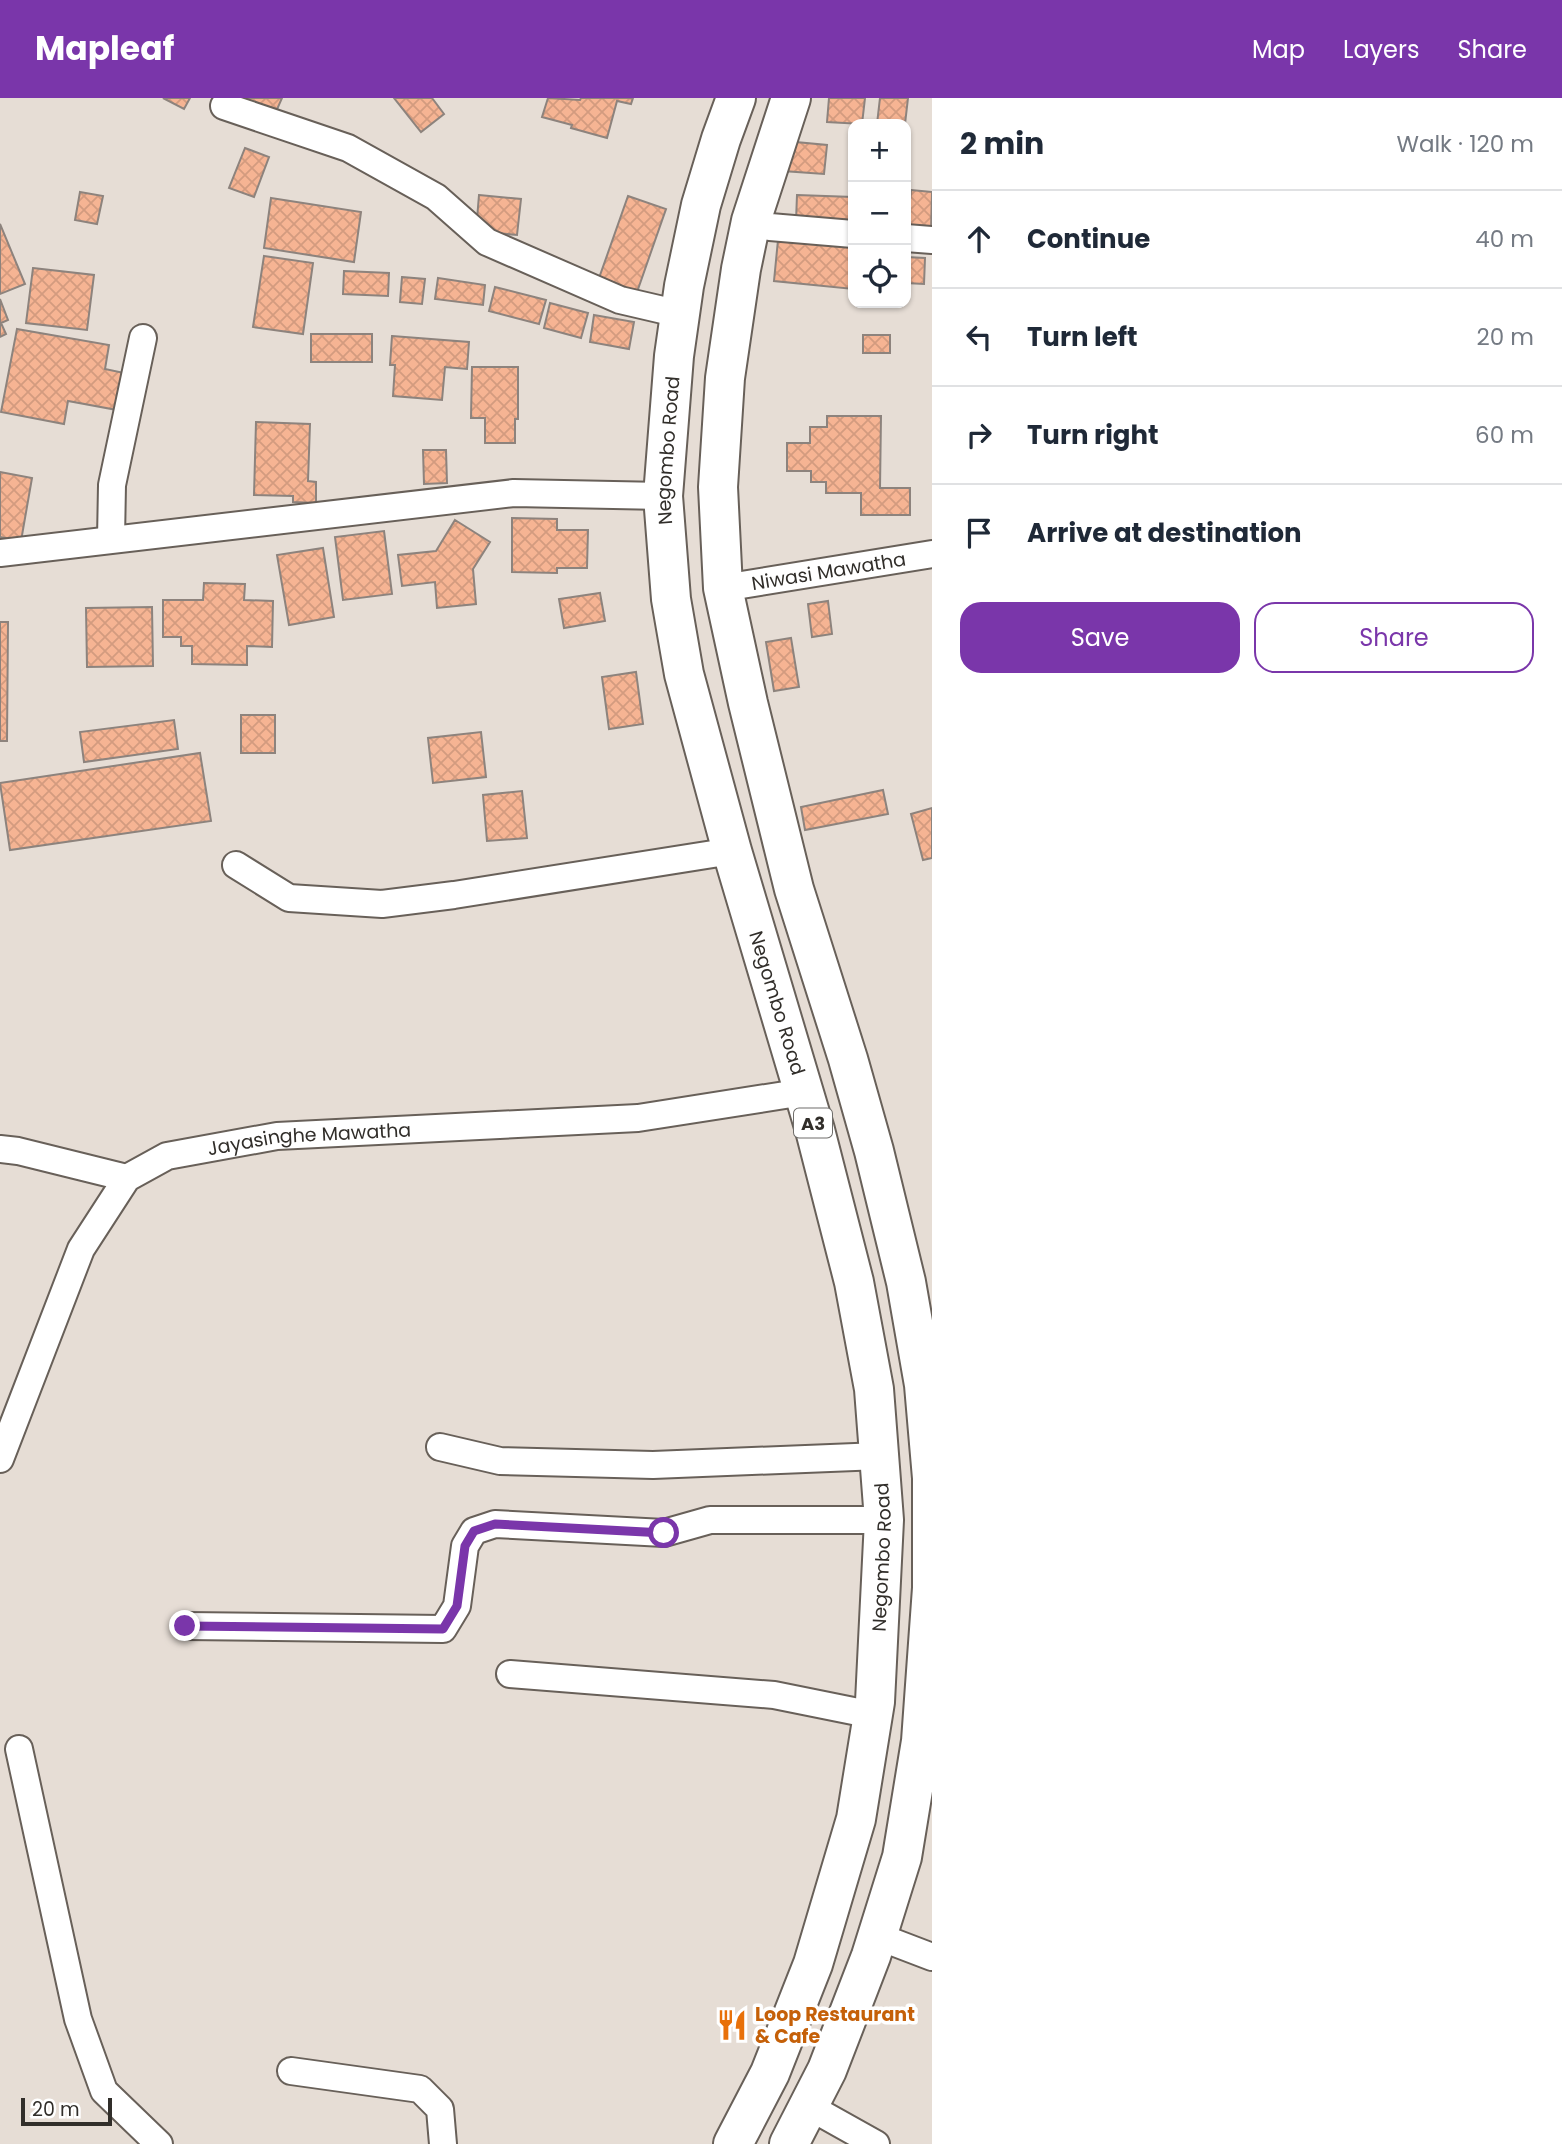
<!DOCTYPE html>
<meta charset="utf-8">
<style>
body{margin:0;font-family:Poppins,sans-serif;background:#f6f6f7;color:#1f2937}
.controls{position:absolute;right:21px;top:21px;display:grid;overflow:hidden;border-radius:14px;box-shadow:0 2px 5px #0004}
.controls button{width:63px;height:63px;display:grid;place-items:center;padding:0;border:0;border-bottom:2px solid #e0e1e3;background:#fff;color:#1f2937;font:35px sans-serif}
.scale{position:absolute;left:21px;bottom:18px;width:91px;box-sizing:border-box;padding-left:7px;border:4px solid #312e2a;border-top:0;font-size:19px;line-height:24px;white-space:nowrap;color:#312e2a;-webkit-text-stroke:5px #fff;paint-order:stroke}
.stop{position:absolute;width:21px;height:21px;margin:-16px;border:5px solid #7a36aa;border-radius:50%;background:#fff}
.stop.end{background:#7a36aa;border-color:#fff;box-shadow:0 2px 7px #0008}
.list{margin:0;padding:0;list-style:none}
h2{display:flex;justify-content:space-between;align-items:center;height:91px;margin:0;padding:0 28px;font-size:30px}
h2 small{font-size:23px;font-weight:400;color:#747a83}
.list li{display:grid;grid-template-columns:46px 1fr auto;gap:21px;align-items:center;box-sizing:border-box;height:98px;padding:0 28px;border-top:2px solid #e0e1e3}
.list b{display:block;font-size:26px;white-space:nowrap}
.list em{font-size:23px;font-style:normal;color:#747a83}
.actions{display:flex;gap:14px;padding:21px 28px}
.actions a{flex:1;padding:16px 0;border:2px solid #7a36aa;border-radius:21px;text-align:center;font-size:24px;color:#7a36aa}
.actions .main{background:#7a36aa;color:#fff}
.icon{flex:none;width:38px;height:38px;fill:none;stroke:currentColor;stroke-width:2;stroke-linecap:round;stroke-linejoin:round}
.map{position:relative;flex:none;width:932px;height:2046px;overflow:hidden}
header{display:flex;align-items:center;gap:42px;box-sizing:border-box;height:98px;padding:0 35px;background:#7a36aa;color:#fff}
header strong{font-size:33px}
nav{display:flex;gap:38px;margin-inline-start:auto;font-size:24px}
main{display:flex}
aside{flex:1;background:#fff}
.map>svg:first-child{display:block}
.building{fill:url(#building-cross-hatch);stroke:#8d837d;stroke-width:2}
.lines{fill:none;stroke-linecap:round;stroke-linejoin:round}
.street-casing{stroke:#686059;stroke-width:30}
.highway-casing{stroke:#686059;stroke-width:42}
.street{stroke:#fff;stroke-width:26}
.highway{stroke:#fff;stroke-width:38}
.route{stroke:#7a36aa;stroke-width:9}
.labels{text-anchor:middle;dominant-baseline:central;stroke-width:7;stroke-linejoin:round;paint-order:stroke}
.shield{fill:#fff;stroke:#6f6d6a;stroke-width:2}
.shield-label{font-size:18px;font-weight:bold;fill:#312e2a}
.street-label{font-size:19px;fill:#312e2a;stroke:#fff}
.food-label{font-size:19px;font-weight:bold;fill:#c56008;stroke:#fff;text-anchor:start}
</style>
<header>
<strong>Mapleaf</strong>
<nav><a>Map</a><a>Layers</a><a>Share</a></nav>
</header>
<main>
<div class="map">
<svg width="932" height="2046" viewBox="0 0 932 2046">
<defs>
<pattern id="building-cross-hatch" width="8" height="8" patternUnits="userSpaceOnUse" patternTransform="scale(1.75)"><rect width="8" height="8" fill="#f6b493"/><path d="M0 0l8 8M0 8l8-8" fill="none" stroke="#d39b7f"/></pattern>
</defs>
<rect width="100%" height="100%" fill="#e6ddd5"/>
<!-- building -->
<path class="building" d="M163 0H190L184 11Z
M238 0H282L275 16Z
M394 0H432L444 16 421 34Z
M548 0 580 2 581 0H633L631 6 617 3 607 40 571 30 572 27 542 19Z
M829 0H865L862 26 827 24Z
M880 0H908L905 26H877Z
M785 43 827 47 824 76 783 73Z
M245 50 269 59 254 99 229 90Z
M911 92 932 94 931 133 907 131Z
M80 94 103 98 97 126 75 122Z
M479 97 521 101 517 137 476 133Z
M797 97 853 99V125L796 123Z
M628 98 666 111 636 197 598 183Z
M271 100 361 114 354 164 264 150Z
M0 126 25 186 0 196Z
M778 142 853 149V191L774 183Z
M264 158 313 165 303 236 253 229Z
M906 159 925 160 924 186 906 185Z
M33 170 94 177 87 232 26 225Z
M344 173 389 175 388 198 343 196Z
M402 179 425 181 422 206 400 204Z
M438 180 485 187 483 207 435 201Z
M495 189 546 202 539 226 489 213Z
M0 201 8 222 1 225 6 236 0 239Z
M550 205 588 215 581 240 544 230Z
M594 217 634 224 629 251 590 244Z
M17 231 109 247 105 271 124 275 117 312 68 303 64 326 1 314Z
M311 236H372V264H311Z
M863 237H890V255H863Z
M392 238 469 244 467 271 445 269 442 302 393 298 395 267H390Z
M472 269H518V321H515V345H485V320H471Z
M827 318H881L880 390H910V417H861V395H826V384H811V373H787V345H810V329H827Z
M256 324 310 326 308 383 316 384V405L293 404V398L254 397Z
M423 352H446L447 385 424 386Z
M0 374 32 380 21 443 0 439Z
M512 420 557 421V432H588L587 470H557V475L512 474Z
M455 422 490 444 473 471 476 506 437 510 435 484 402 488 398 457 436 453Z
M384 433 392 496 343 502 335 439Z
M323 450 334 519 289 527 277 457Z
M204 485 245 486 244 502 273 503 272 549 247 548V567L192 566V548H181V539H163V502H203Z
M600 495 605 523 564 530 559 501Z
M828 503 832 536 812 539 808 506Z
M152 509 153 568 87 569 86 510Z
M0 524H8L7 643H0Z
M791 540 799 589 774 593 766 544Z
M636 574 643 626 609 631 602 579Z
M241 617H275V655H241Z
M174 622 178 651 84 664 80 634Z
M481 634 486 679 433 685 428 640Z
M200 655 211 723 10 752 0 685Z
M883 692 888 716 805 732 801 709Z
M522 693 527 740 487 743 483 697Z
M932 710V760L923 762 911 716Z"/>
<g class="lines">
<defs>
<g id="street">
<path d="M224 8 348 50 436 99 487 144 620 202 680 216"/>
<path d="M751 123 770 129 853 136"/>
<path d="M906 140 932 142"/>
<path d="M111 441 112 387 143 240"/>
<path d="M0 455 514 395 663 398"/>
<path id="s1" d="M723 490 932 456"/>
<path d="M236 767 289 800 382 806 454 797 732 753"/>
<path d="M0 1051 18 1053 127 1080"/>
<path d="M440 1349 500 1363 653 1367 880 1358"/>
<path id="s2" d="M0 1361 81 1151 127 1080 167 1058 277 1038 638 1020 804 994"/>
<path d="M185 1528 443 1531 457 1508 465 1448 474 1433 495 1426 664 1435 710 1422H884"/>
<path d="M510 1576 774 1597 873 1617"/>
<path d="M19 1651 78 1921 104 1993 159 2046"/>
<path d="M877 1838 932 1859"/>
<path d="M291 1973 420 1991 440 2011 443 2046"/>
<path d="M808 2008 876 2046"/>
</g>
<g id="highway">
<path id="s3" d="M733 2046 770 1975 813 1866 856 1721 875 1604 884 1422 874 1291 854 1184 815 1032 732 753 684 576 671 501 663 398 674 258 684 188 701 107 721 41 736 0"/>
<path d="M789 2046 827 1972 871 1858 902 1759 921 1643 932 1490V1380L924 1287 906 1184 874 1053 848 961 794 791 748 605 723 490 718 389 725 280 741 171 751 123 791 0"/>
</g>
</defs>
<!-- street casing -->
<use href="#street" class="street-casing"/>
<!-- highway casing -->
<use href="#highway" class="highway-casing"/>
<!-- street -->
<use href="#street" class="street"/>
<!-- highway -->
<use href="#highway" class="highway"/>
</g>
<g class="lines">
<!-- route -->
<path class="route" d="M185 1528 443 1531 457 1508 465 1448 474 1433 495 1426 664 1435"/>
</g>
<!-- icons -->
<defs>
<symbol id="restaurant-bare" viewBox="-9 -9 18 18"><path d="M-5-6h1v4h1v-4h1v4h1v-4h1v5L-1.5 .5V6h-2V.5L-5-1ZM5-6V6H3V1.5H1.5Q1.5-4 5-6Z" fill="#e8710a" stroke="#fff" stroke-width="2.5" paint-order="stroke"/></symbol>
</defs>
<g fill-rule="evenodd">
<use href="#restaurant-bare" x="710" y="1905" width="44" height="44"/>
</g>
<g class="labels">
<!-- shield labels -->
<rect class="shield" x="794" y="1010.5" width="38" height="29" rx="5"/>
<g class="shield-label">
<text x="813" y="1025">A3</text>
</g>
<!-- street labels -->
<g class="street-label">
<text stroke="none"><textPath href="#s3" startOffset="1746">Negombo Road</textPath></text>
<text stroke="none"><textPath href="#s1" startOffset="107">Niwasi Mawatha</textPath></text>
<text transform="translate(777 905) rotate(73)">Negombo Road</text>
<text stroke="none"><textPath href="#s2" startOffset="499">Jayasinghe Mawatha</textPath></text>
<text stroke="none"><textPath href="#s3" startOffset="612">Negombo Road</textPath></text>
</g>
<!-- food labels -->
<g class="food-label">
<text x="755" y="1916">Loop Restaurant<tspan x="755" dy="22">&amp; Cafe</tspan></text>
</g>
</g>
</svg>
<div class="controls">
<button>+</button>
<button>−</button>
<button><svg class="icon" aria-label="locate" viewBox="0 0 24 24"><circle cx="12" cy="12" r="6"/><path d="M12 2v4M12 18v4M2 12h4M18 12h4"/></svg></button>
</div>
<div class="scale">20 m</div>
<div class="stop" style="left:664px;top:1435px"></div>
<div class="stop end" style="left:185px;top:1528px"></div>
</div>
<aside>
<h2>2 min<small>Walk · 120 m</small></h2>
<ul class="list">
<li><svg class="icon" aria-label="ahead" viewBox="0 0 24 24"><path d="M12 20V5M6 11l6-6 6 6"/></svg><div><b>Continue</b></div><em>40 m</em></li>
<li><svg class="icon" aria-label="left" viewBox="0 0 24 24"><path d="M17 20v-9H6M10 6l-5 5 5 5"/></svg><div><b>Turn left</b></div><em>20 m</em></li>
<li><svg class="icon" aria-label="right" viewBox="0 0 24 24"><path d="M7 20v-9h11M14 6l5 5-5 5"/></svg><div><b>Turn right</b></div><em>60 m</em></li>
<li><svg class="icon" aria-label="arrive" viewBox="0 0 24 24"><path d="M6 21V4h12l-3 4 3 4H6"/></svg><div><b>Arrive at destination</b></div></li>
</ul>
<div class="actions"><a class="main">Save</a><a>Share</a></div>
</aside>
</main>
